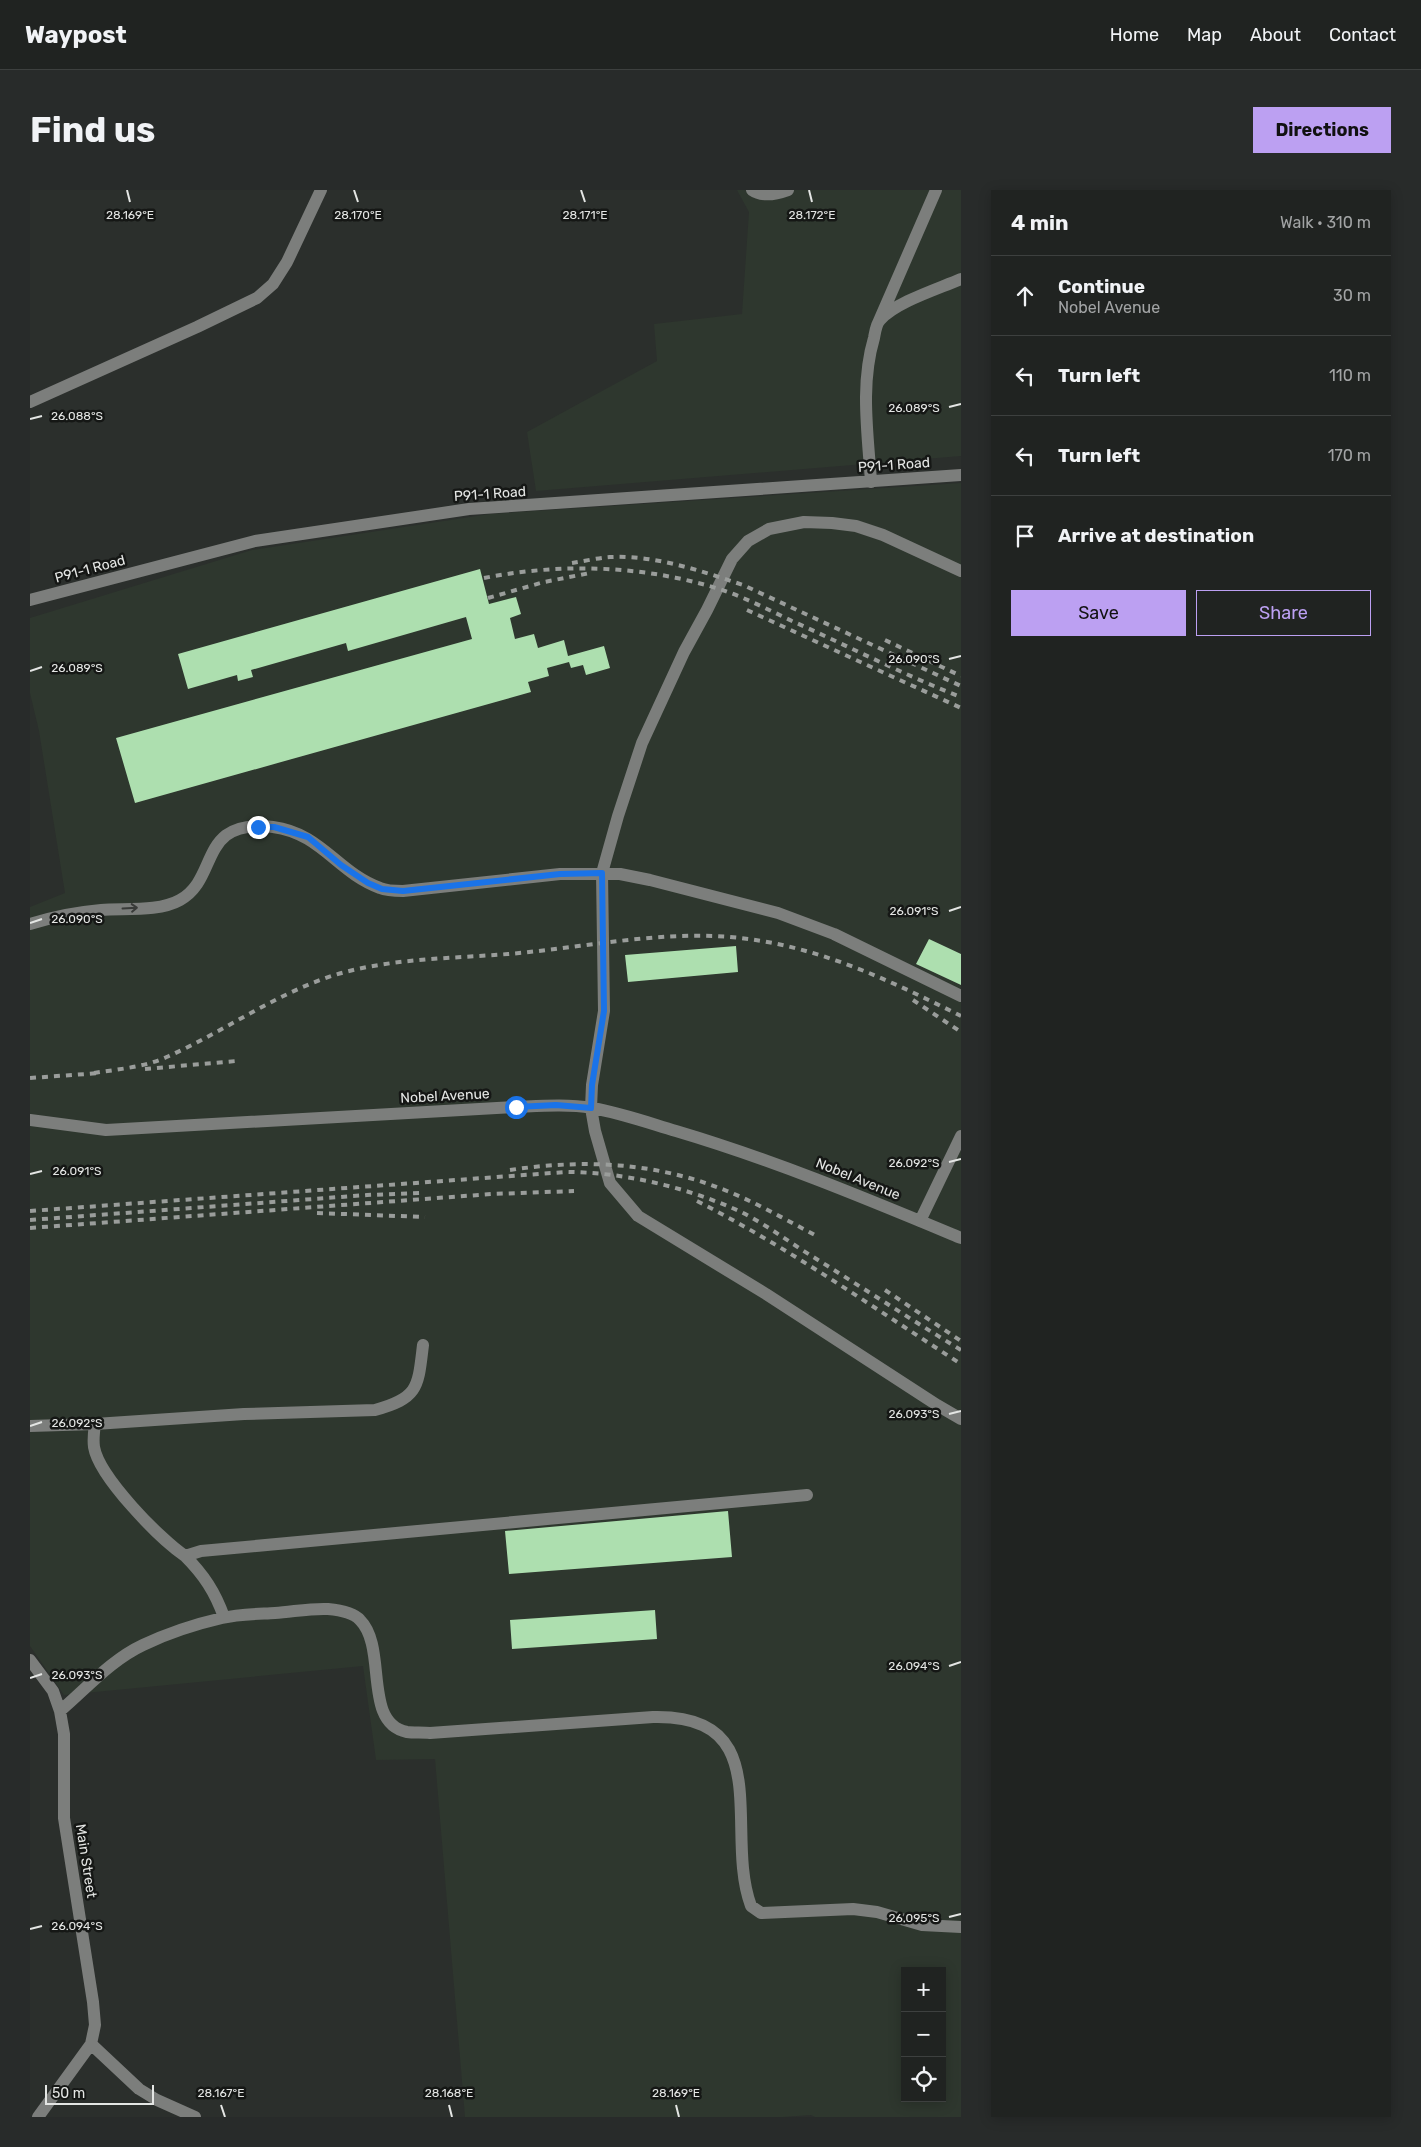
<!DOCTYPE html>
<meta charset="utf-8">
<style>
body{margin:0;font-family:Rubik,sans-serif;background:#282b2a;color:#f1f3f6}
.controls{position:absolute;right:15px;bottom:15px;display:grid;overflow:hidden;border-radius:0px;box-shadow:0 2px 12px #0003}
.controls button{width:45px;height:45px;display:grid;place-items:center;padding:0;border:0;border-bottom:1px solid #3d403f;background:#202321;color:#f1f3f6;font:25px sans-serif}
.scale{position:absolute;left:15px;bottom:12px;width:109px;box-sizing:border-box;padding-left:5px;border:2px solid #e4e6e4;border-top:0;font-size:14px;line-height:18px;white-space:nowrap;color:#e4e6e4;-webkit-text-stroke:4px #151715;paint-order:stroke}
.stop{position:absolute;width:15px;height:15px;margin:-11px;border:4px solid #1a73e8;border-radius:50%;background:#fff}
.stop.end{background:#1a73e8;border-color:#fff;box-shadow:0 1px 5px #0008}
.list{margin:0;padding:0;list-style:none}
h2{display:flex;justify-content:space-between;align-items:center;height:65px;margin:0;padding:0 20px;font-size:21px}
h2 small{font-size:16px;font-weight:400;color:#a2a4a5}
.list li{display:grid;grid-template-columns:32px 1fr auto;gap:15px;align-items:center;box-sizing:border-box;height:80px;padding:0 20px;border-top:1px solid #3d403f}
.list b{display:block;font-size:19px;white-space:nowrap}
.list p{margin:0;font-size:16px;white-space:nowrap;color:#a2a4a5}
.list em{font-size:16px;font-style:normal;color:#a2a4a5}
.actions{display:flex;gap:10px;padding:15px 20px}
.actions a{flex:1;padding:11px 0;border:1px solid #bca0f2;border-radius:0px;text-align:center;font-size:18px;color:#bca0f2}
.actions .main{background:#bca0f2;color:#111}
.icon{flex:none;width:28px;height:28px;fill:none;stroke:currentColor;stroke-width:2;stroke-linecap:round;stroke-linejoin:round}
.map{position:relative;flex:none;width:931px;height:1927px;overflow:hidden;border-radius:0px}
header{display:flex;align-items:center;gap:30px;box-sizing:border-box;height:70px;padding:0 25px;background:#202321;border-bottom:1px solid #3d403f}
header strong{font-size:24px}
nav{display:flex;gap:28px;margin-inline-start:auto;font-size:18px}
.intro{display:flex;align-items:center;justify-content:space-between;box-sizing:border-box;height:120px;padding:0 30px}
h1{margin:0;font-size:35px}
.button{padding:12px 22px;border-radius:0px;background:#bca0f2;color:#111;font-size:18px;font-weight:700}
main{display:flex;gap:30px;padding:0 30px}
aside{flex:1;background:#202321;border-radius:0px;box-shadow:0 2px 12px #0003}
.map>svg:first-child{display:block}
.built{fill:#2e372e;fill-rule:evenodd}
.building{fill:#addfaf}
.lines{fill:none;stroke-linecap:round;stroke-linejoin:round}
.minor{stroke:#7c7e7c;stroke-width:12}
.rail{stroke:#9a9d9b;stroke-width:4;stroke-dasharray:6 6;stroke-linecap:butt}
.oneway{stroke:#393b39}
.route{stroke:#1a73e8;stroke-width:6}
.ticks{fill:none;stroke:#e4e6e4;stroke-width:2}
.labels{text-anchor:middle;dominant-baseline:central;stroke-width:5;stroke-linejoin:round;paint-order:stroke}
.street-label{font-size:14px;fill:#e4e6e4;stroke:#151715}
.ticks-label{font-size:12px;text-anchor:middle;fill:#e4e6e4;stroke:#151715;stroke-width:5;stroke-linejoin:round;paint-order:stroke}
</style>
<header>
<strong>Waypost</strong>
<nav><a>Home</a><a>Map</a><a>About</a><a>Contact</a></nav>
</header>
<div class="intro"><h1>Find us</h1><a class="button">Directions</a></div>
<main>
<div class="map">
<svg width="931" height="1927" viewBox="0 0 931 1927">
<rect width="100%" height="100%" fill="#2b2f2c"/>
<!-- built -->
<path class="built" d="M707 0H931V266L506 301 497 242 627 171 624 134 712 124 719 22Z
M931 293V1927H785L781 1925 753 1927H435L405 1569 346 1570 333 1476 34 1505 0 1456V717L35 703 9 541 0 503V428L222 360 460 324ZM875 1781H912V1908H875Z"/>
<!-- building -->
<path class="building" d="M450 379 459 414 486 407 491 424 480 428 485 449 504 444 508 458 534 450 538 466 574 456 580 478 556 485 553 475 541 478 539 472 517 478 519 486 498 492 501 502 105 613 86 548 442 449 436 427 318 461 316 453 221 480 223 487 208 491 207 485 158 499 148 464Z
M899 749 931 764V795L886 774Z
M706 756 708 782 598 792 595 765Z
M698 1321 702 1367 479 1384 475 1341Z
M625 1420 627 1449 482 1459 480 1430Z"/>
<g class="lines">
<!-- minor -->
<path class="minor" d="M722 0C732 7 747 4 758 0
M849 131 906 0
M0 212 167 137 227 108 243 94 257 72 291 0
M841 292C838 244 830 195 844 148 845 143 846 134 850 130 866 112 908 99 931 89
M931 381 853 345 826 336 802 333 774 332 739 339 718 351 702 369 677 420 654 462 612 553 588 626 572 683 574 821 562 895 561 918 565 941 580 993 608 1026 736 1104 907 1215 931 1229
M0 410 225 351 439 319 931 285
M0 734C23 727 47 722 71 720 94 718 129 722 150 710 190 688 167 628 243 637 291 643 308 683 350 698 357 701 366 701 373 701L530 684H590L620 690 748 723 804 744 931 806
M0 930 76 940 486 917C511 916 537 914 562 918 591 923 619 933 646 941 744 970 837 1009 931 1048
M890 1031 931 946
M65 1234 214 1224 345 1220C389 1208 388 1197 393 1155
M0 1236 65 1234C64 1241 63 1250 64 1257 69 1287 130 1349 155 1366L171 1361 777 1305
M155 1366C174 1385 185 1402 194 1427
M0 1470 23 1501 30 1521 34 1544V1628L63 1812 65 1835 61 1854 8 1927
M30 1521C57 1498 81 1470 113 1455 138 1443 166 1434 192 1428 209 1424 228 1424 245 1423 262 1422 281 1418 298 1419 309 1420 323 1422 330 1430 358 1458 332 1533 377 1542 384 1543 393 1542 400 1543L623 1527C749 1524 693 1641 721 1716L731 1723 823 1719 847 1722 892 1735 931 1737
M61 1854 109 1899 127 1910 165 1927"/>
<!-- rail -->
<path class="rail" d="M542 373C554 371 568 368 580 367 626 365 671 381 713 395L931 496
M454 388C530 373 611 375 686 398 712 406 737 419 762 431 818 456 874 485 931 507
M458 408 514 392 560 383
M717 420 931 518
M855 450 931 486
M883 810 931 842
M115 879 206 871
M64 883C89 879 116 877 139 866 190 843 237 810 290 790 349 768 416 769 478 764 552 758 626 741 700 747 784 754 857 789 931 826
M0 888 70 883
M480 980C554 969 626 972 697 1001 727 1013 756 1030 785 1045
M667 1011C759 1058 844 1118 931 1174
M0 1021 536 982C593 982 656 997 709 1021 734 1033 756 1050 780 1065 830 1096 880 1129 931 1160
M287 1023 395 1027
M0 1030 337 1005 392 1003
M0 1038 462 1004 544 1001
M855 1100 931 1151"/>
</g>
<!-- one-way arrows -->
<defs><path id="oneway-shaft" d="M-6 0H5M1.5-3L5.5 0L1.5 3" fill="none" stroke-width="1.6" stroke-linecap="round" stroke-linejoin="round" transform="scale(1.25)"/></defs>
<use class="oneway" href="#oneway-shaft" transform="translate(100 718) rotate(-3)"/>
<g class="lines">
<!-- route -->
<path class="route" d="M228 637H244L278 647 311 675 338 693 352 699 373 701 530 684 572 683 574 821 562 895 561 918 526 915 486 917"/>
</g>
<!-- ticks -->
<path class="ticks" d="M97 0 100 12M324 0 328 12M551 0 555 12M779 0 782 12M919 217 931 214M0 229 12 226M919 469 931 466M0 481 12 477M919 721 931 717M0 733 12 729M919 972 931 969M0 984 12 981M919 1224 931 1221M0 1236 12 1232M919 1476 931 1472M0 1488 12 1484M919 1727 931 1724M0 1739 12 1736M191 1915 195 1927M419 1915 422 1927M646 1915 649 1927"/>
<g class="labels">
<!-- street labels -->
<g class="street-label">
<text transform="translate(864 275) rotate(-4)">P91-1 Road</text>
<text transform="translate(460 304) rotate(-4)">P91-1 Road</text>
<text transform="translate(60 379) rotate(-15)">P91-1 Road</text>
<text transform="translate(415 906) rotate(-3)">Nobel Avenue</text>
<text transform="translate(828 989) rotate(22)">Nobel Avenue</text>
<text transform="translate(56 1671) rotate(81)">Main Street</text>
</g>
</g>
<g class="ticks-label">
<text x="100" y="29">28.169°E</text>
<text x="328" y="29">28.170°E</text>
<text x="555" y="29">28.171°E</text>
<text x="782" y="29">28.172°E</text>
<text x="884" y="222">26.089°S</text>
<text x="47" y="230">26.088°S</text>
<text x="884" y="473">26.090°S</text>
<text x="47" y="482">26.089°S</text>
<text x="884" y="725">26.091°S</text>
<text x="47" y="733">26.090°S</text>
<text x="884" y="977">26.092°S</text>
<text x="47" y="985">26.091°S</text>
<text x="884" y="1228">26.093°S</text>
<text x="47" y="1237">26.092°S</text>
<text x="884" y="1480">26.094°S</text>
<text x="47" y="1489">26.093°S</text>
<text x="884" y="1732">26.095°S</text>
<text x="47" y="1740">26.094°S</text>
<text x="191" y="1907">28.167°E</text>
<text x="419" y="1907">28.168°E</text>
<text x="646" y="1907">28.169°E</text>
</g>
</svg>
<div class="controls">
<button>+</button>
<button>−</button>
<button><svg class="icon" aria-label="locate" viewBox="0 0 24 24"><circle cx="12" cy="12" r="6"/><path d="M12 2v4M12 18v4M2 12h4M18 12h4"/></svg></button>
</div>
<div class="scale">50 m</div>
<div class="stop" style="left:486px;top:917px"></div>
<div class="stop end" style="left:228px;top:637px"></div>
</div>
<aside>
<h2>4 min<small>Walk · 310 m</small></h2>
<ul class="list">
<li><svg class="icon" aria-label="ahead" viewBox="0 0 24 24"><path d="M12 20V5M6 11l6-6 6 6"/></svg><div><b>Continue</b><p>Nobel Avenue</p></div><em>30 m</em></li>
<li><svg class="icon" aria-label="left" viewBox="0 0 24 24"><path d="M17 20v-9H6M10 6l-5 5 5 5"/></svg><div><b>Turn left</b></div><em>110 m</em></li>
<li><svg class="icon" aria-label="left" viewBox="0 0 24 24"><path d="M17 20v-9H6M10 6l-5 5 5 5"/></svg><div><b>Turn left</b></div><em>170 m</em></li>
<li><svg class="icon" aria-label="arrive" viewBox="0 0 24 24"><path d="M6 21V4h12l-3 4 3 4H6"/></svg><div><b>Arrive at destination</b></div></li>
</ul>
<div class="actions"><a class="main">Save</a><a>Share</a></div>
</aside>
</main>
